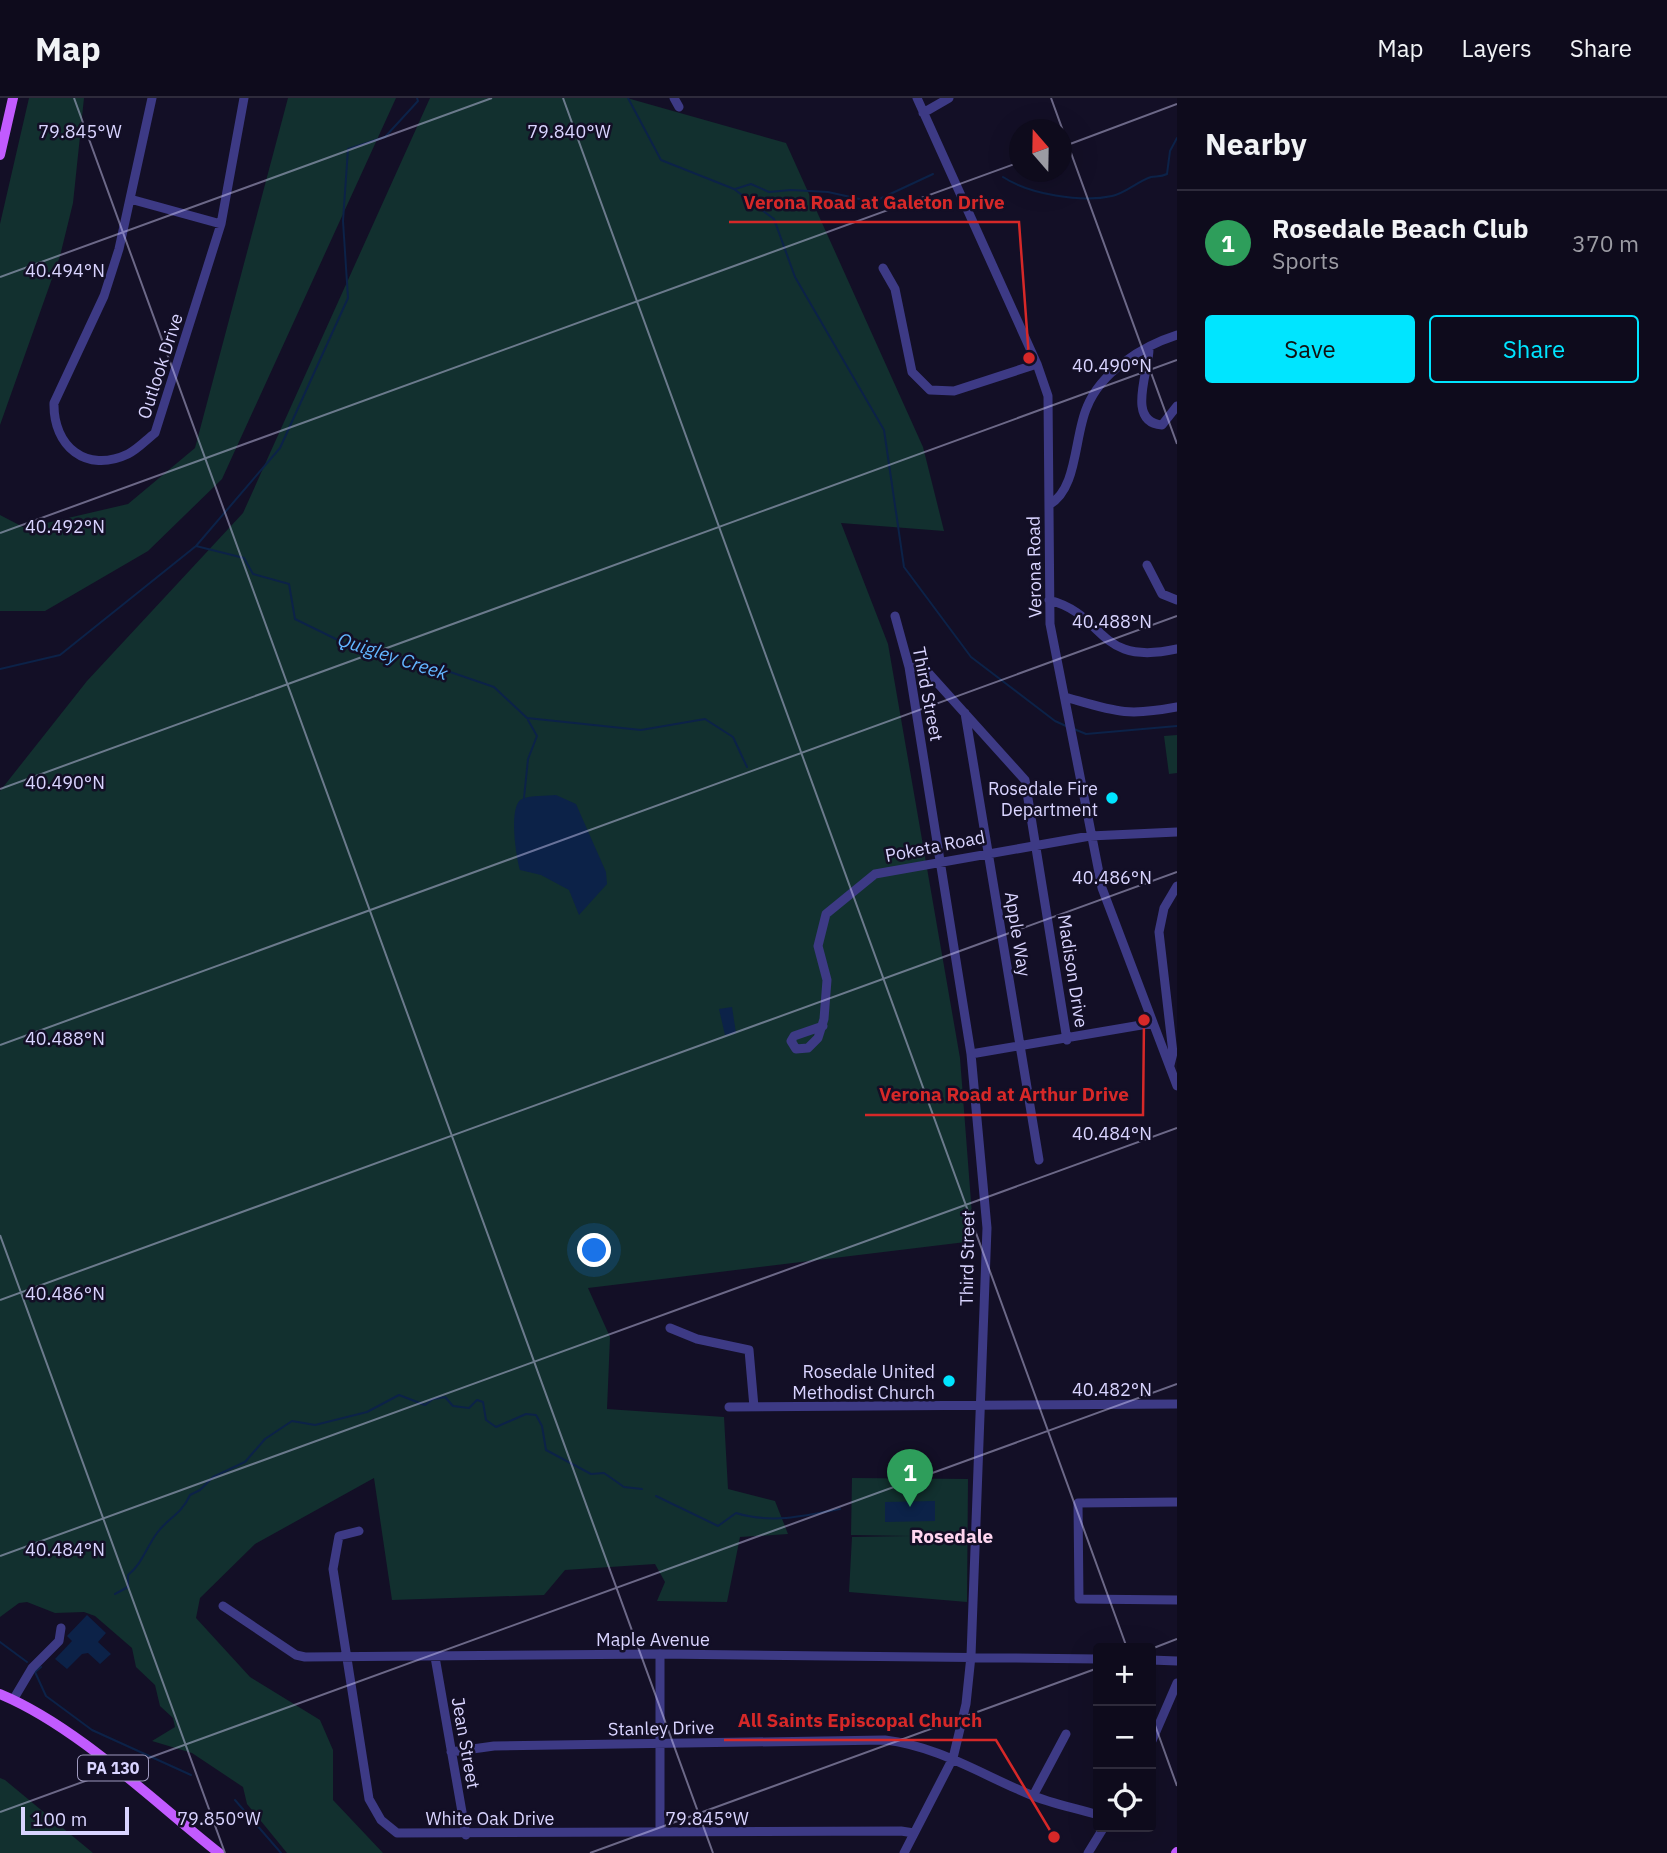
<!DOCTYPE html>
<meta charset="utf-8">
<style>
body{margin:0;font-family:"IBM Plex Sans",sans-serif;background:#171425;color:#f1f3f6}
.controls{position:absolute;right:21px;bottom:21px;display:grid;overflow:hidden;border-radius:7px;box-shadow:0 7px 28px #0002}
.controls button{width:63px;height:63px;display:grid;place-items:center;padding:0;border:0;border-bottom:2px solid #2e2b3b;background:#0e0b1c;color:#f1f3f6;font:35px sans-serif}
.compass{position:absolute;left:1009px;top:21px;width:63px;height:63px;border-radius:50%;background:#0e0b1c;box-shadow:0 7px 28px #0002;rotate:340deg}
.scale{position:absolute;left:21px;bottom:18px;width:108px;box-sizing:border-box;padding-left:7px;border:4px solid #d9d4ff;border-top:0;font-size:19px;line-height:24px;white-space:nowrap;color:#d9d4ff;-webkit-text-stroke:5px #130f26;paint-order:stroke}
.you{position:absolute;left:595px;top:1153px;width:24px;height:24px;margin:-18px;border:5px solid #fff;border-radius:50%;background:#1a73e8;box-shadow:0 0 0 10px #1a73e833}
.badge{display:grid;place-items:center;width:46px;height:46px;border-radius:50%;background:#00e5ff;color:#fff;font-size:23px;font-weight:700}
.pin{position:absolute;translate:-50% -58px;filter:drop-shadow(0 2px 4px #0008)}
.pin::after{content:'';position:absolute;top:37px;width:24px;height:21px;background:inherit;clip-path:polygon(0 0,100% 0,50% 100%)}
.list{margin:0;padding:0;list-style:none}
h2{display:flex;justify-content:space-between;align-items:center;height:91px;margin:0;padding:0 28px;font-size:30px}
h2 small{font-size:23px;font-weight:400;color:#9b9ba3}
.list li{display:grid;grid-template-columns:46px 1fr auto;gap:21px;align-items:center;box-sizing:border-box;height:105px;padding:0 28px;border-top:2px solid #2e2b3b}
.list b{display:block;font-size:26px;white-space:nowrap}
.list p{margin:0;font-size:23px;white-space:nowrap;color:#9b9ba3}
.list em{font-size:23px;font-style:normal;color:#9b9ba3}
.actions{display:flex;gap:14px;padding:21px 28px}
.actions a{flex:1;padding:16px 0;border:2px solid #00e5ff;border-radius:7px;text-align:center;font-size:24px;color:#00e5ff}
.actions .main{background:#00e5ff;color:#111}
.icon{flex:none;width:38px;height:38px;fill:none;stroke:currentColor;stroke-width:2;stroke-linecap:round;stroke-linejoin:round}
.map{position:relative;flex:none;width:1177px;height:1755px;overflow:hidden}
header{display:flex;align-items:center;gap:42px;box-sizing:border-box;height:98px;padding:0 35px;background:#0e0b1c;border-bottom:2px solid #2e2b3b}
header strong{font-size:33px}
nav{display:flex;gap:38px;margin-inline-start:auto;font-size:24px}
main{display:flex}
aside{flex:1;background:#0e0b1c}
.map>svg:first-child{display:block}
.green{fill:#12302f}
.water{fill:#0c2248}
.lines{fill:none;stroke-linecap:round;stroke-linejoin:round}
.stream{stroke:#0c2248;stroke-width:2}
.minor{stroke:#3d3a85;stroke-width:9}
.major{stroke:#c25bff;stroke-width:10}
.ticks{fill:none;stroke:#d9d4ff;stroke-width:2;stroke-opacity:0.45}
.poi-dot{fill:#00e5ff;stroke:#130f26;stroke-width:2.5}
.labels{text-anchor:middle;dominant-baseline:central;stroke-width:5;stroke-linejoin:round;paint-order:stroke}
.shield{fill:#130f26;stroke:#9e99be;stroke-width:2}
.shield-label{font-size:16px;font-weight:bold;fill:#d9d4ff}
.street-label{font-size:18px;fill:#d9d4ff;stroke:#130f26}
.poi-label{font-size:18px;fill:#d9d4ff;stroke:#130f26;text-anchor:end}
.water-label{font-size:19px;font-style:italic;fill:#62b6ff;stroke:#130f26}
.neighbourhood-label{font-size:19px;font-weight:bold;fill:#ffd6f0;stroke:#130f26}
.ticks-label{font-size:18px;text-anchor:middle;fill:#d9d4ff;stroke:#130f26;stroke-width:5;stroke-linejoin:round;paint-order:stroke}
.leader{fill:none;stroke:#d62828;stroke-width:2.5}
.callout-dot{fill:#d62828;stroke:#130f26;stroke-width:2.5}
.callout-label{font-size:19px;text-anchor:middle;font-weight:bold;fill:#d62828;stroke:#130f26;stroke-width:5;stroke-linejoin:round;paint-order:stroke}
</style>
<header>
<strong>Map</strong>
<nav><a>Map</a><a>Layers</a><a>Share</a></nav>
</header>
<main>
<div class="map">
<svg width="1177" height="1755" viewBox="0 0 1177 1755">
<rect width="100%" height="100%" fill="#130f26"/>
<!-- green -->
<path class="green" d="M29 0H84L73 105 60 158 0 327V126Z
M288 0H396L222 381 148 453 45 513H0V417L25 430 128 406 195 350Z
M430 0H627L786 45 923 349 944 433 841 425 888 546 960 960 974 1143 588 1190 610 1239 607 1311 724 1319 728 1391 775 1403 788 1436 740 1439 727 1504 657 1503 665 1484 655 1466 565 1472 544 1497 392 1502 374 1380 255 1446 200 1500 196 1520 250 1579 320 1622 333 1652V1702L383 1755H287L247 1706 243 1689 192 1655 152 1643 175 1629 173 1620 160 1608 155 1587 136 1569 132 1550 95 1518 84 1514 55 1515 27 1504 19 1505 0 1519V693L87 583 243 415Z
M1177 637V675L1169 676 1164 638Z
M852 1380 968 1381 967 1504 849 1494 852 1439 912 1438 851 1437Z
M0 1680 5 1682 93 1755H0Z"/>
<!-- water -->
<path class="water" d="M556 697 576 706 606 774 607 786 579 817 569 792 541 777 520 772C516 759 508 707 522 701 531 697 547 698 556 697Z
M732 909 736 935 725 937 719 911Z
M935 1403V1423L885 1424V1404Z
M87 1517 106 1535 98 1544 111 1556 100 1566 88 1555 82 1556 67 1571 55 1561 72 1543 67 1538Z"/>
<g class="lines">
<!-- stream -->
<path class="stream" d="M628 0 661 62 734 91 774 121 795 179 884 332 904 469 971 559 1055 623 1066 628
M1003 79C1029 96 1081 105 1112 98 1126 95 1138 83 1151 79 1157 78 1161 79 1167 76L1170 53 1177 40
M735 91 751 86 769 94 791 92 828 94 873 104 933 76
M196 448 280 350 348 200 343 123 348 51 385 39 418 3 417 0
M0 571 60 557 196 448 244 460 253 476 289 486 295 521 344 545 421 564 494 589 527 620 641 632 705 621 733 639 747 669
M1074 631 1086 636 1177 628
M524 700 528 661 537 638 528 622
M656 1398 718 1428 736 1415C771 1426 806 1418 840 1411
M115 1496 128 1489V1477C142 1466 146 1450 157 1435 169 1419 181 1417 190 1397L200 1392 213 1379 245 1364 265 1341 292 1323 315 1327 367 1314 399 1297 425 1307 433 1301 445 1299 453 1308 469 1310 477 1302 483 1304 486 1322 496 1329 526 1316 536 1317 542 1328 546 1352 591 1376 604 1375 624 1389 642 1391
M0 1544 27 1564
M41 1569 35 1574 46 1598 92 1632 191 1677
M235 1702 281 1755"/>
<!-- minor -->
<path class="minor" d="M152 0 119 151 104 198 54 305C53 348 86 376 128 356 138 351 146 342 155 335L221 126 244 0
M674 0 679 9
M917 0 1037 266 1048 298 1050 526 1102 790 1177 988
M923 15 949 0
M130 101 221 126
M883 170 895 191 912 274 930 292 954 293 1037 266
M1149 250C1150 271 1125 324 1162 327L1177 308
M1049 407C1078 391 1074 338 1087 309 1101 274 1142 248 1177 237
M1147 467 1162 496 1177 502
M1049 502C1107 517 1096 569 1177 551
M895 518 909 569 971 956 987 1130 971 1558 966 1606 953 1660 904 1755
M909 569 924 570 1025 682 1067 942
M1065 599C1114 613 1125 619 1177 609
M965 615 1039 1062
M823 928 794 938 791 943 796 951 808 950 818 940 824 921 827 882 818 848 826 816 875 776 1090 738 1177 734
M971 956 1153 925
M1170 967 1173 955 1159 834 1164 810 1177 788
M670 1230 697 1241 749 1252 754 1309
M729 1309 1177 1306
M1177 1404 1078 1405 1079 1501 1177 1502
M359 1433 339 1438 333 1471 369 1701 381 1722 397 1735 901 1733 914 1735
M223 1508 296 1557 305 1559 660 1556 1098 1561
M435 1559 466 1737
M1151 1562 1177 1563
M13 1602 32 1570 59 1543 61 1530
M1151 1645 1177 1585
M451 1654 494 1648 885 1642C938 1648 982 1677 1031 1697 1052 1706 1076 1710 1098 1717
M1033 1698 1066 1636
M660 1734V1556
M1088 1755 1104 1729"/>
<!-- major -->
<path class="major" d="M0 57 13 0
M0 1596C77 1628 153 1703 219 1755
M1176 1755 1177 1754"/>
</g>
<!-- ticks -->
<path class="ticks" d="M74 0 713 1755M563 0 1127 1550M1051 0 1177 346M1062 49 1177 6M0 179 492 0M0 435 1020 64M0 691 1177 262M0 947 1177 518M0 1137 225 1755M0 1202 1177 774M0 1458 1177 1030M1151 1551 1177 1541M1151 1616 1177 1688M0 1714 1177 1286M590 1755 1098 1570"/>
<!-- markers -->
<g class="poi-dot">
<circle cx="1112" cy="700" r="7"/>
<circle cx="949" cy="1283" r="7"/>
</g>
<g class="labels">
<!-- shield labels -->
<rect class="shield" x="78" y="1657.5" width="70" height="25" rx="5"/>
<g class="shield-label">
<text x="113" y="1670">PA 130</text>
</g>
<!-- street labels -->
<g class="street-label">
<text transform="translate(160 268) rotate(-72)">Outlook Drive</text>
<text transform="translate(1034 469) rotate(-91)">Verona Road</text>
<text transform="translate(928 596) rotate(79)">Third Street</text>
<text transform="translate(935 748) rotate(-11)">Poketa Road</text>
<text transform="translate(1018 836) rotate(81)">Apple Way</text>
<text transform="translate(1073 873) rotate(81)">Madison Drive</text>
<text transform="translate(967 1160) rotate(-89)">Third Street</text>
<text x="653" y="1541">Maple Avenue</text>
<text transform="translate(661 1630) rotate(-1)">Stanley Drive</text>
<text transform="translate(466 1645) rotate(80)">Jean Street</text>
<text x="490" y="1720">White Oak Drive</text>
</g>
<!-- poi labels -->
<g class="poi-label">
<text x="1098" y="690">Rosedale Fire<tspan x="1098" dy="21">Department</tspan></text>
<text x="935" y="1273">Rosedale United<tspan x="935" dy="21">Methodist Church</tspan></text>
</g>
<!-- water labels -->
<g class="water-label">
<text transform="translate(393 558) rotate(18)">Quigley Creek</text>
</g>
<!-- neighbourhood labels -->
<g class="neighbourhood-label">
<text x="952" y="1438">Rosedale</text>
</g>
</g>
<g class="ticks-label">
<text x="80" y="40">79.845°W</text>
<text x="569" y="40">79.840°W</text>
<text x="65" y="179">40.494°N</text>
<text x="1112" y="274">40.490°N</text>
<text x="65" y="435">40.492°N</text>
<text x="1112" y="530">40.488°N</text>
<text x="65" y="691">40.490°N</text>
<text x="1112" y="786">40.486°N</text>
<text x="65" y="947">40.488°N</text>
<text x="1112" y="1042">40.484°N</text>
<text x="65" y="1202">40.486°N</text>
<text x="1112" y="1298">40.482°N</text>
<text x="65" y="1458">40.484°N</text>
<text x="219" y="1727">79.850°W</text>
<text x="707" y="1727">79.845°W</text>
</g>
<!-- callouts -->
<path class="leader" d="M1029 260L1019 124H729M1144 922L1143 1017H865M1054 1739L996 1642H724"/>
<g class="callout-dot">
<circle cx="1029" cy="260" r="7"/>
<circle cx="1144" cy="922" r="7"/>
<circle cx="1054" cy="1739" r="7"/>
</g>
<g class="callout-label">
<text x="874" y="111">Verona Road at Galeton Drive</text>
<text x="1004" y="1003">Verona Road at Arthur Drive</text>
<text x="860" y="1629">All Saints Episcopal Church</text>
</g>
</svg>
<div class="controls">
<button>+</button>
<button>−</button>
<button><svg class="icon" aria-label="locate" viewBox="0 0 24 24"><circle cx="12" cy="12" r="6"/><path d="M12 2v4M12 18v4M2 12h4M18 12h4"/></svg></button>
</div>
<svg class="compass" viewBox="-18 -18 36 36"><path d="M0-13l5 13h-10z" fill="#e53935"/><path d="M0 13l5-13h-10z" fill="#9b9ba3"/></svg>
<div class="scale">100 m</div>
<div class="you"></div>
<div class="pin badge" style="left:910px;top:1409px;background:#2e9e5b">1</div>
</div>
<aside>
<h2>Nearby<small></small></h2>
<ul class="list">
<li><span class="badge" style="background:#2e9e5b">1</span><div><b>Rosedale Beach Club</b><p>Sports</p></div><em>370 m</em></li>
</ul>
<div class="actions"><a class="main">Save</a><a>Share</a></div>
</aside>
</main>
